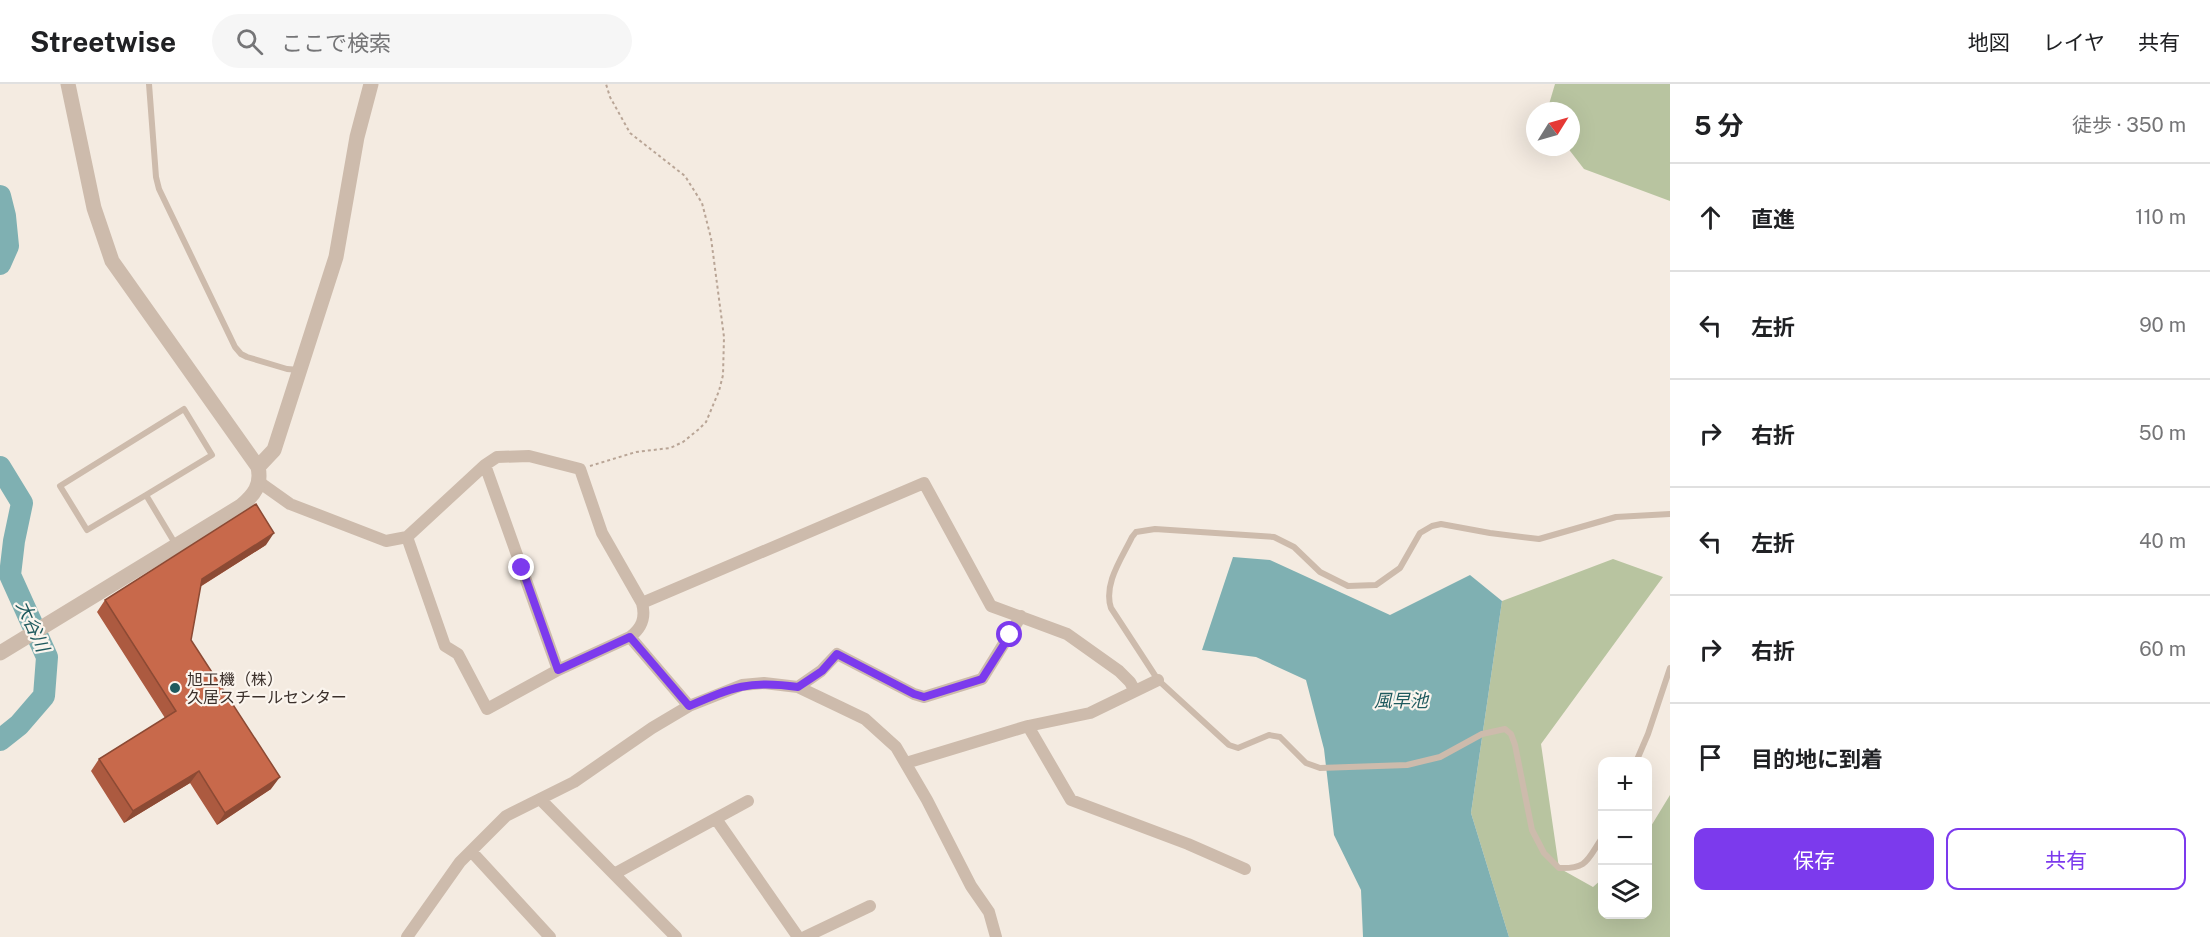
<!DOCTYPE html>
<html lang="ja">
<meta charset="utf-8">
<style>
body{margin:0;font-family:"Public Sans","Noto Sans JP",sans-serif;background:#f6f6f6;color:#202124}
.controls{position:absolute;right:18px;bottom:18px;display:grid;overflow:hidden;border-radius:12px;box-shadow:0 6px 24px #0002}
.controls button{width:54px;height:54px;display:grid;place-items:center;padding:0;border:0;border-bottom:2px solid #e0e0e0;background:#fff;color:#202124;font:30px sans-serif}
.compass{position:absolute;left:1526px;top:18px;width:54px;height:54px;border-radius:50%;background:#fff;box-shadow:0 6px 24px #0002;rotate:53deg}
.stop{position:absolute;width:18px;height:18px;margin:-14px;border:4px solid #7c3aed;border-radius:50%;background:#fff}
.stop.end{background:#7c3aed;border-color:#fff;box-shadow:0 2px 6px #0008}
.list{margin:0;padding:0;list-style:none}
h2{display:flex;justify-content:space-between;align-items:center;height:78px;margin:0;padding:0 24px;font-size:26px}
h2 small{font-size:20px;font-weight:400;color:#757577}
.list li{display:grid;grid-template-columns:39px 1fr auto;gap:18px;align-items:center;box-sizing:border-box;height:108px;padding:0 24px;border-top:2px solid #e0e0e0}
.list b{display:block;font-size:22px;white-space:nowrap}
.list em{font-size:20px;font-style:normal;color:#757577}
.actions{display:flex;gap:12px;padding:18px 24px}
.actions a{flex:1;padding:14px 0;border:2px solid #7c3aed;border-radius:12px;text-align:center;font-size:21px;color:#7c3aed}
.actions .main{background:#7c3aed;color:#fff}
.icon{flex:none;width:33px;height:33px;fill:none;stroke:currentColor;stroke-width:2;stroke-linecap:round;stroke-linejoin:round}
.map{position:relative;flex:none;width:1670px;height:853px;overflow:hidden}
header{display:flex;align-items:center;gap:36px;box-sizing:border-box;height:84px;padding:0 30px;background:#fff;border-bottom:2px solid #e0e0e0}
header strong{font-size:28px}
nav{display:flex;gap:33px;margin-inline-start:auto;font-size:21px}
.search{width:420px;height:54px;background:#f6f6f6;display:flex;align-items:center;gap:15px;box-sizing:border-box;padding:0 21px;border-radius:33px;color:#757577;font-size:22px}
main{display:flex}
aside{flex:1;background:#fff}
.map>svg:first-child{display:block}
.green{fill:#b8c4a0}
.water{fill:#7fb0b2}
.lines{fill:none;stroke-linecap:round;stroke-linejoin:round}
.river{stroke:#7fb0b2;stroke-width:22}
.path{stroke:#b9a596;stroke-width:2;stroke-dasharray:3 3;stroke-linecap:butt}
.service{stroke:#cdbbac;stroke-width:6}
.minor{stroke:#cdbbac;stroke-width:12}
.tertiary{stroke:#cdbbac;stroke-width:15}
.wall{fill:#ac5a40}
.shaded-wall{fill:#8c4a34}
.building{fill:#c8694b;stroke:#8c4a34;stroke-width:1.5}
.route{stroke:#7c3aed;stroke-width:8}
.poi-dot{fill:#1f5a5e;stroke:#fbf5ee;stroke-width:2}
.labels{text-anchor:middle;dominant-baseline:central;stroke-width:4.5;stroke-linejoin:round;paint-order:stroke}
.poi-label{font-size:16px;fill:#3b302b;stroke:#fbf5ee;text-anchor:start}
.water-label{font-size:18px;font-style:italic;fill:#1f5a5e;stroke:#fbf5ee}
</style>
<header>
<strong>Streetwise</strong>
<div class="search"><svg class="icon" aria-label="search" viewBox="0 0 24 24"><circle cx="10" cy="10" r="6"/><path d="M15 15l6 6"/></svg>ここで検索</div>
<nav><a>地図</a><a>レイヤ</a><a>共有</a></nav>
</header>
<main>
<div class="map">
<svg width="1670" height="853" viewBox="0 0 1670 853">
<rect width="100%" height="100%" fill="#f4ebe1"/>
<!-- green -->
<path class="green" d="M1555 0H1670V117L1584 85 1567 63H1571V27H1547Z
M1613 475 1663 493 1541 660 1559 784 1593 803 1602 795V830H1648V747L1670 711V853H1509L1471 729 1502 517Z"/>
<!-- water -->
<path class="water" d="M1233 473 1270 476 1390 531 1470 491 1502 517 1471 729 1509 853H1363L1361 806 1334 751 1324 665 1306 596 1256 573 1202 566Z"/>
<g class="lines">
<!-- river -->
<path class="river" d="M0 112 5 132 8 162 0 180
M0 383 22 419 14 457 10 491 47 573 44 612 19 641 0 656"/>
<!-- path -->
<path class="path" d="M590 382 636 368 670 364 683 358 699 345 706 338 719 307 723 291 724 253 711 154 702 119 685 92 630 49 610 13 606 0"/>
<!-- service -->
<path class="service" d="M149 0 156 93 159 105 235 263 241 270 247 273 287 285 299 286
M146 411 212 371 184 325 60 402 87 446 146 411 176 461
M1636 678 1648 650 1670 584
M1602 754C1587 776 1588 785 1559 784L1544 769 1532 746 1515 661 1511 650 1505 645 1482 650 1440 673 1407 681 1320 684 1306 679 1280 653 1269 651 1238 664 1229 661 1158 596 1111 524C1103 500 1122 474 1132 453L1136 448 1155 445 1274 453 1294 463 1320 488 1348 502 1376 501 1400 484 1420 449 1432 442 1441 440 1490 449 1539 455 1616 433 1670 430"/>
<!-- minor -->
<path class="minor" d="M529 372 580 385 602 449 642 519C646 534 642 544 630 553L558 586 487 625 458 570 445 562 407 453 485 381 497 373Z
M485 381 558 586
M259 398 290 420 386 457 407 453
M642 519 924 399 991 522 1067 550 1119 587 1130 598 1135 607
M630 553 689 622
M798 603 821 587 837 570 914 610 924 613 982 595 1021 532
M1028 642 1071 716 1188 760 1245 785
M906 679 1028 642 1090 629 1158 596
M540 715 676 853
M716 735 798 853
M471 767 550 853
M614 790 748 717
M407 853 460 778 506 732 574 698 652 644 689 622 742 601 764 599 798 603 840 623 865 635 896 663 927 716 971 802 989 828 996 853
M805 853 870 822"/>
<!-- tertiary -->
<path class="tertiary" d="M258 383 274 366 336 173 357 53 371 0
M0 569 241 422C254 411 262 401 258 383L112 177 94 124 68 0"/>
</g>
<!-- wall -->
<path class="wall" d="M266 461 200 503 191 556 271 705 217 741 190 699 124 739 91 687 99 675 165 634 97 528 105 516Z"/>
<!-- shaded-wall -->
<path class="shaded-wall" d="M274 449 266 461 193 507 202 495Z
M199 687 190 699 124 739 133 727Z
M280 693 271 705 217 741 225 729Z"/>
<!-- building -->
<path class="building" d="M256 420 274 449 202 495 191 556 280 693 225 729 199 687 133 727 99 675 176 627 105 516Z"/>
<g class="lines">
<!-- route -->
<path class="route" d="M522 484 558 586 630 553 689 622C733 603 749 596 798 603L822 587 837 570 914 610 924 613 982 595 1010 551"/>
</g>
<!-- markers -->
<circle class="poi-dot" cx="175" cy="604" r="6"/>
<g class="labels">
<!-- poi labels -->
<g class="poi-label">
<text x="187" y="595">旭工機（株）<tspan x="187" dy="18">久居スチールセンター</tspan></text>
</g>
<!-- water labels -->
<g class="water-label">
<text transform="translate(33 542) rotate(66)">大谷川</text>
<text x="1401" y="616">風早池</text>
</g>
</g>
</svg>
<div class="controls">
<button>+</button>
<button>−</button>
<button><svg class="icon" aria-label="layers" viewBox="0 0 24 24"><path d="M12 4l9 5-9 5-9-5zM3 14l9 5 9-5"/></svg></button>
</div>
<svg class="compass" viewBox="-18 -18 36 36"><path d="M0-13l5 13h-10z" fill="#e53935"/><path d="M0 13l5-13h-10z" fill="#757577"/></svg>
<div class="stop" style="left:1010px;top:551px"></div>
<div class="stop end" style="left:522px;top:484px"></div>
</div>
<aside>
<h2>5 分<small>徒歩 · 350 m</small></h2>
<ul class="list">
<li><svg class="icon" aria-label="ahead" viewBox="0 0 24 24"><path d="M12 20V5M6 11l6-6 6 6"/></svg><div><b>直進</b></div><em>110 m</em></li>
<li><svg class="icon" aria-label="left" viewBox="0 0 24 24"><path d="M17 20v-9H6M10 6l-5 5 5 5"/></svg><div><b>左折</b></div><em>90 m</em></li>
<li><svg class="icon" aria-label="right" viewBox="0 0 24 24"><path d="M7 20v-9h11M14 6l5 5-5 5"/></svg><div><b>右折</b></div><em>50 m</em></li>
<li><svg class="icon" aria-label="left" viewBox="0 0 24 24"><path d="M17 20v-9H6M10 6l-5 5 5 5"/></svg><div><b>左折</b></div><em>40 m</em></li>
<li><svg class="icon" aria-label="right" viewBox="0 0 24 24"><path d="M7 20v-9h11M14 6l5 5-5 5"/></svg><div><b>右折</b></div><em>60 m</em></li>
<li><svg class="icon" aria-label="arrive" viewBox="0 0 24 24"><path d="M6 21V4h12l-3 4 3 4H6"/></svg><div><b>目的地に到着</b></div></li>
</ul>
<div class="actions"><a class="main">保存</a><a>共有</a></div>
</aside>
</main>
